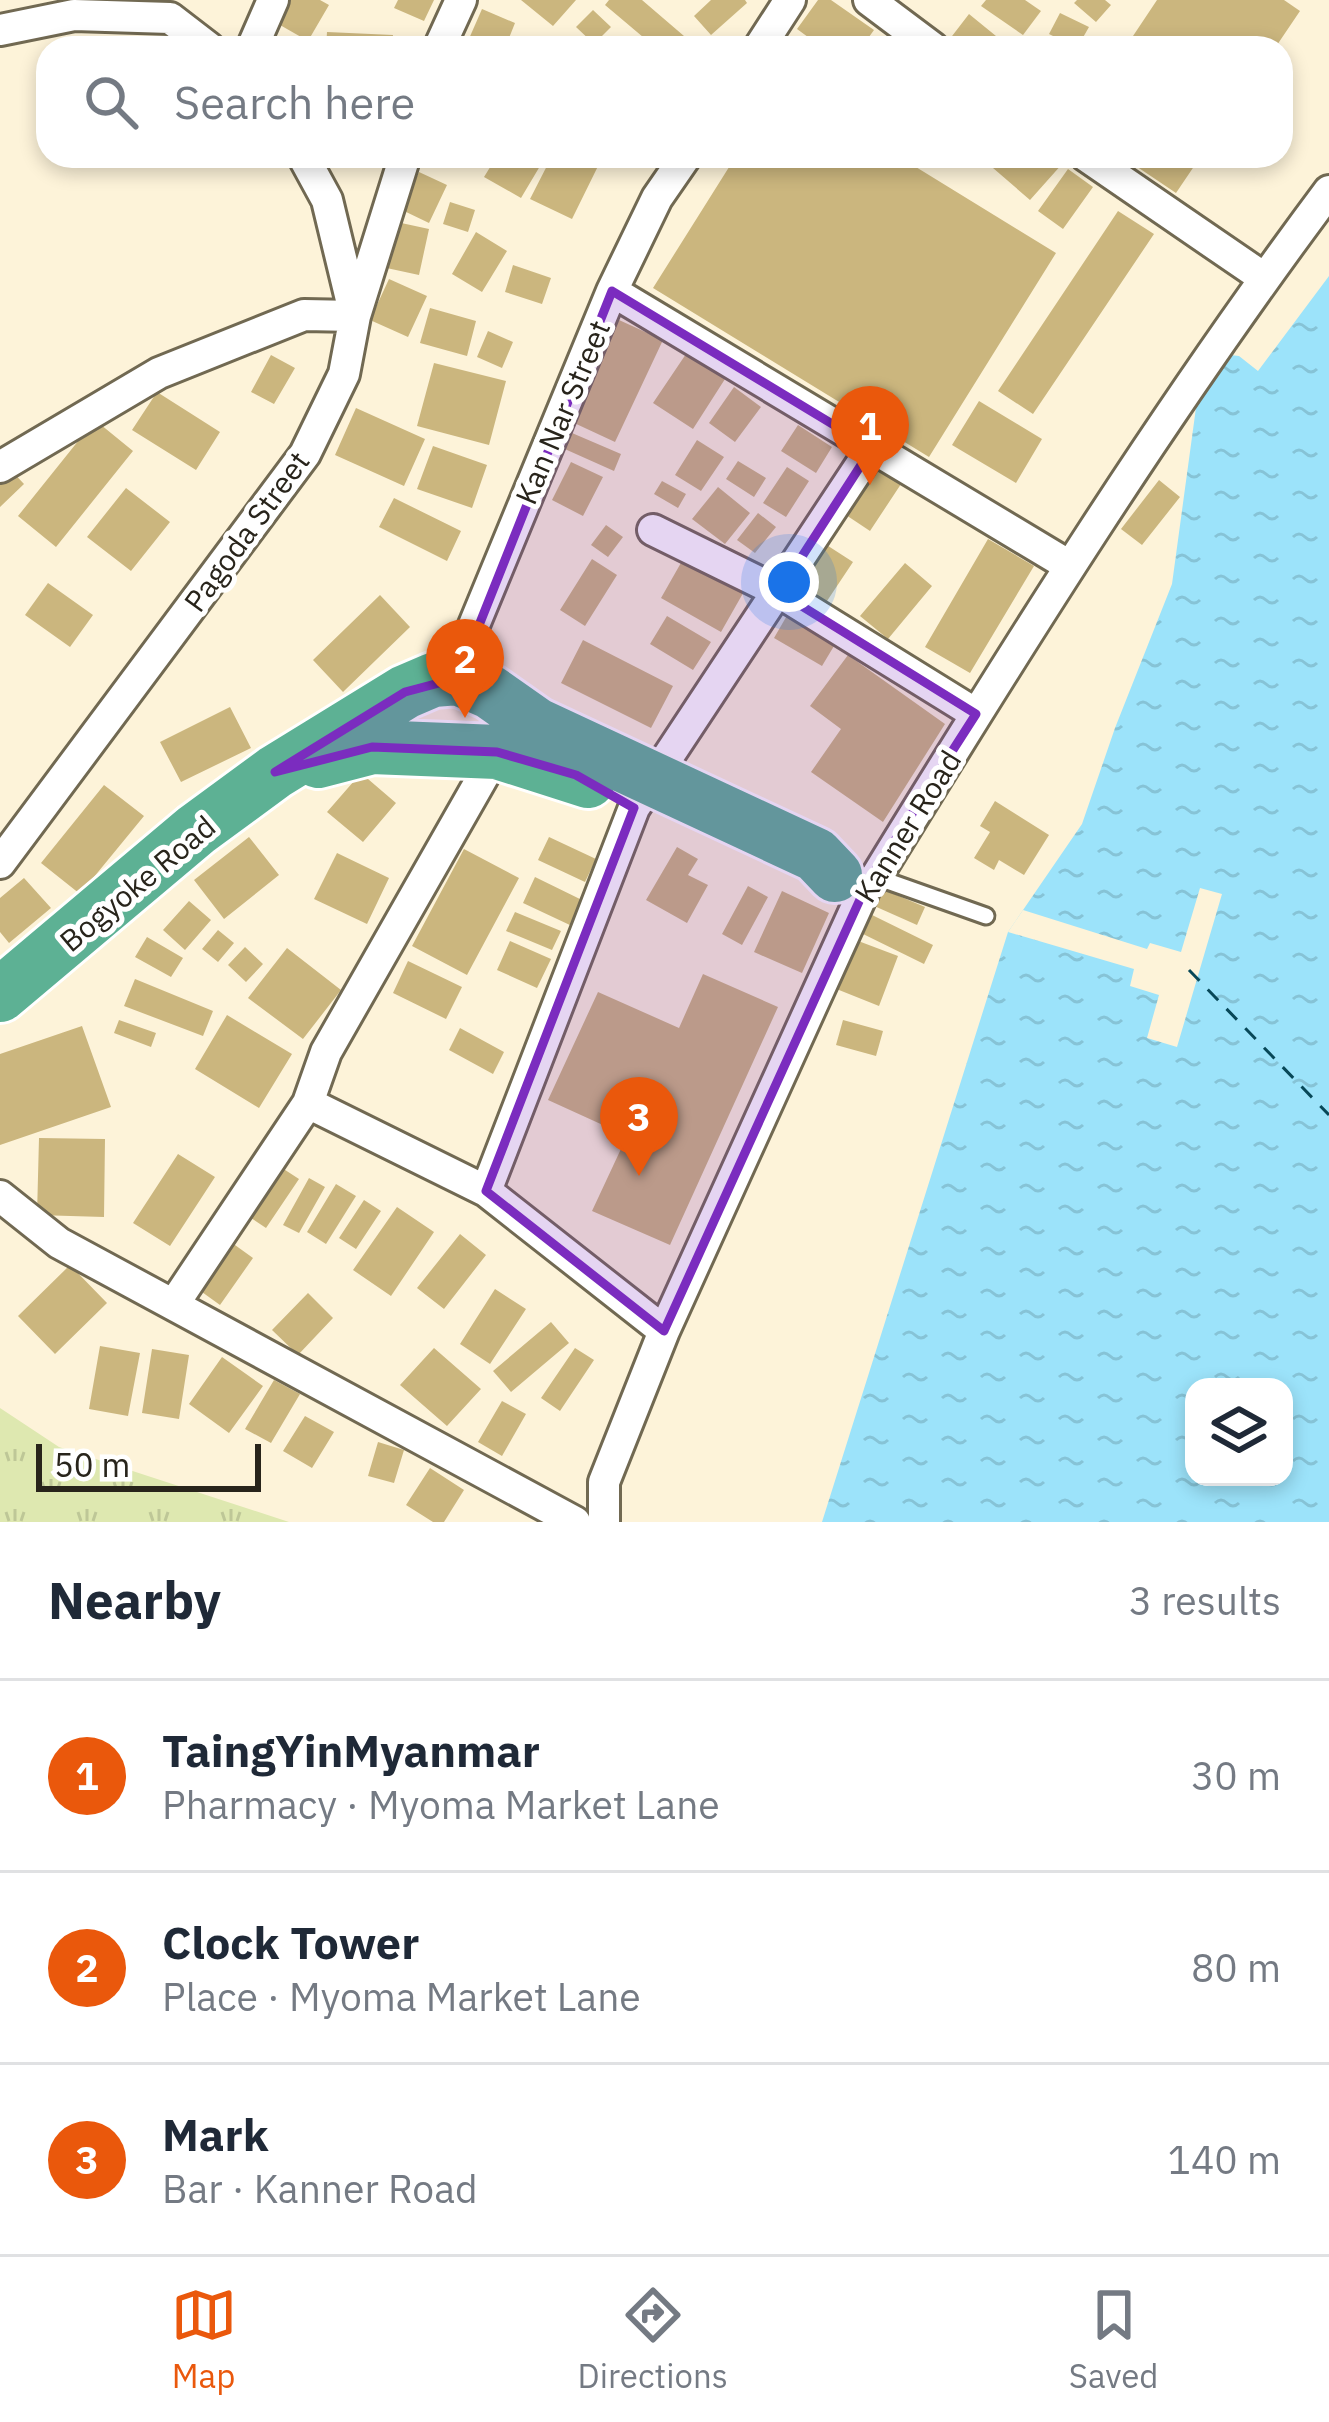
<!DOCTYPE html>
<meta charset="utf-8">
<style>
body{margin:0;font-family:"IBM Plex Sans",sans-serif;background:#f6f6f7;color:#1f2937}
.controls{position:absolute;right:36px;bottom:36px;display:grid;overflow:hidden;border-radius:24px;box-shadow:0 6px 18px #0003}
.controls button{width:108px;height:108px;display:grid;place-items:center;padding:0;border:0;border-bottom:3px solid #e0e1e3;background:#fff;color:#1f2937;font:60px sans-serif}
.scale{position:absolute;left:36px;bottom:30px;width:225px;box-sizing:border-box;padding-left:12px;border:6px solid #28241b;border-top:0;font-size:33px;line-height:42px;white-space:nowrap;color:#28241b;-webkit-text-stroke:9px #fff;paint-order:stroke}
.you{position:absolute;left:789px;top:582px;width:42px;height:42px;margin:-30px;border:9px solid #fff;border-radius:50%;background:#1a73e8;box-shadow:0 0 0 18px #1a73e833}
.badge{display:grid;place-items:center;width:78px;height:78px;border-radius:50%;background:#ea580c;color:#fff;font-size:39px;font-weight:700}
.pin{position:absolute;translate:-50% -99px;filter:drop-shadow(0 3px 6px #0008)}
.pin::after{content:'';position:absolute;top:63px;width:42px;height:36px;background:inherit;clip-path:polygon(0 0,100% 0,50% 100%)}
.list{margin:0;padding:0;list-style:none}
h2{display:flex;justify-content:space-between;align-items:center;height:156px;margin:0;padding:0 48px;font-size:51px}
h2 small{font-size:39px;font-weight:400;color:#747a83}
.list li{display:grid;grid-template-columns:78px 1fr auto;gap:36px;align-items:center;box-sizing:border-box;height:192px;padding:0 48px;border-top:3px solid #e0e1e3}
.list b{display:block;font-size:45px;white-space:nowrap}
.list p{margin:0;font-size:39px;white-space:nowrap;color:#747a83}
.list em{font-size:39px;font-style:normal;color:#747a83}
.icon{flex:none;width:66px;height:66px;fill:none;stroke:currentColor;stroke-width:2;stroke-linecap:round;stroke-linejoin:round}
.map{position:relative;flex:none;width:1329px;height:1522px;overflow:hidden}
.search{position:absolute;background:#fff;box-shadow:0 6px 18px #0003;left:36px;right:36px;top:36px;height:132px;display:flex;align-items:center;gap:30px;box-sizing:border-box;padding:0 42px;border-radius:36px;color:#747a83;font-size:45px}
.sheet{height:732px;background:#fff}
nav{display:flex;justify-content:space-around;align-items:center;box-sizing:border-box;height:168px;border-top:3px solid #e0e1e3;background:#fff;font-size:33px;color:#747a83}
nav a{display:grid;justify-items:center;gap:6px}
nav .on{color:#ea580c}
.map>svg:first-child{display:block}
.park{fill:url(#park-tufts)}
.water{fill:url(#water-ripples);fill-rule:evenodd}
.pier{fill:#fdf3d9}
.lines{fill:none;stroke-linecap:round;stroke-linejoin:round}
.ferry{stroke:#084858;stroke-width:3;stroke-dasharray:15 12;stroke-linecap:butt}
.building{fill:#cbb67e}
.lane-casing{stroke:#716952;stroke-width:21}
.street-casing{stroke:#716952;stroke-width:36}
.highway-casing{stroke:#fff;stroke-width:60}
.lane{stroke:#fff;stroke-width:15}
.street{stroke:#fff;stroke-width:30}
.highway{stroke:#5db194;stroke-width:54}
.marked{fill:#7b2cbf;fill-opacity:0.2;stroke:#7b2cbf;stroke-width:9;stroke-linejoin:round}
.labels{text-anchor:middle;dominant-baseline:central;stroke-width:10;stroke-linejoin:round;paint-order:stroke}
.street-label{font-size:30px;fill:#28241b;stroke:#fff}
</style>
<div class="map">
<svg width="1329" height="1522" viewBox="0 0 1329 1522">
<defs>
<pattern id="park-tufts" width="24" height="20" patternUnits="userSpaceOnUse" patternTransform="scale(3)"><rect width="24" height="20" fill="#dee8b0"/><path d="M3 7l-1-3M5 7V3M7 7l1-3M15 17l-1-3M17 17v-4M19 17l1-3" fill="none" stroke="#bec797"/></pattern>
<pattern id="water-ripples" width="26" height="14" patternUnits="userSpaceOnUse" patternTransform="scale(3)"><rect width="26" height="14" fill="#9ce3fa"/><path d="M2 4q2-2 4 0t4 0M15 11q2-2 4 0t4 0" fill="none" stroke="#86c3d6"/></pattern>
</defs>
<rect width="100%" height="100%" fill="#fdf3d9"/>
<!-- park -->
<path class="park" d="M0 1408 59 1447 289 1522H0Z"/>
<!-- water -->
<path class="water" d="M1329 276V1522H822L1008 932 1082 824 1115 728 1172 584 1198 393 1222 354 1239 356 1258 371ZM1194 1387H1284V1477H1194Z"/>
<!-- pier -->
<path class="pier" d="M1200 888 1222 894 1177 1047 1147 1038 1159 995 1130 986 1134 969 1008 932 1023 910 1147 949 1150 943 1181 952Z"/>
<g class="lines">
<!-- ferry -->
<path class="ferry" d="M1189 970 1329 1115"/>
</g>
<!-- building -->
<path class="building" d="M285 0H320L329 5 308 41 273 21Z
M398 0H434L424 21 394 8Z
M521 0H576L553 26Z
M609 0H642L698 48H656L605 5Z
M711 0H745L747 3 711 35 694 16Z
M818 0H831L874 30 861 48H823L797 29Z
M986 0H1025L1041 11 1023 35 981 6Z
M1077 0H1105L1111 5 1096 22 1074 3Z
M1157 0H1284L1300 11 1275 48H1125Z
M482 9 515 23 505 48H483L468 41Z
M593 10 611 27 594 44 576 27Z
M1060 13 1089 27 1077 48 1049 34Z
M969 14 1007 45 1004 48H959L949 40Z
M327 32 393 35 392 48H326Z
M497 156H546L521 198 484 177Z
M552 156H603L572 219 530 199Z
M736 156H898L1056 253 929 457 653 288Z
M1004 156H1055L1063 163 1030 200 993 168Z
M1121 156H1201L1176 193Z
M1068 169 1093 187 1063 229 1038 211Z
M419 172 447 185 429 223 402 210Z
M450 202 475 210 468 232 443 224Z
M1118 211 1154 234 1033 414 998 391Z
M392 221 429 229 419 275 382 267Z
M476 232 507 251 482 292 452 274Z
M513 265 551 278 542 304 505 292Z
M389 279 427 296 408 337 370 320Z
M430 308 476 321 467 356 420 343Z
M619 320 663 340 615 442 572 422Z
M488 331 513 342 502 368 477 357Z
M686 354 725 379 693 429 653 403Z
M271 355 295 368 274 404 251 392Z
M434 363 506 381 489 445 417 426Z
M734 387 761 407 735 442 709 423Z
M157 392 220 432 196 470 132 430Z
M979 401 1042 439 1016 483 952 445Z
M356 408 425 439 404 486 335 455Z
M95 420 133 451 56 547 18 516Z
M798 425 832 447 816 473 781 451Z
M565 430 621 454 614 471 558 446Z
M697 440 724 457 701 491 675 475Z
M433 446 487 465 472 508 417 489Z
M738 461 766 478 754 497 726 479Z
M571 462 603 477 583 516 552 500Z
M873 462 903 481 870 531 840 511Z
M8 467 24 484 0 507V475Z
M787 467 809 481 786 517 763 503Z
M1159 480 1180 497 1142 545 1121 529Z
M662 481 686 494 678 508 654 494Z
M718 487 750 513 725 544 692 519Z
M126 488 170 522 131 571 87 537Z
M394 498 461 531 447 561 379 527Z
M758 513 776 527 755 553 737 540Z
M606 525 623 537 608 557 591 545Z
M988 539 1034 566 970 673 925 647Z
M822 542 853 562 825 604 794 584Z
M686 554 746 588 721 632 661 598Z
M592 559 617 575 585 626 560 610Z
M905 563 932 586 888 639 860 616Z
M48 583 93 615 70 647 25 615Z
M380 595 410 627 343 692 313 660Z
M789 612 837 641 822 666 774 638Z
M667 616 711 642 693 670 650 644Z
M583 640 673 686 651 728 561 683Z
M848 655 945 724 883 822 811 772 841 729 810 706Z
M230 707 251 748 181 782 160 742Z
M361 773 396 803 363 842 327 812Z
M104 785 144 816 80 894 41 863Z
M995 801 1049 835 1024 875 999 860 994 870 974 858 990 832 980 826Z
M249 837 279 875 224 919 194 880Z
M549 837 596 859 585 882 538 860Z
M677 847 698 859 688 875 708 885 687 923 646 900Z
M464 849 519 878 467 975 412 946Z
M337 853 389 878 367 924 314 899Z
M535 877 584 901 572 926 523 903Z
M24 878 51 908 9 943 0 932V898Z
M748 886 768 897 742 945 722 934Z
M880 888 925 907 917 925 872 905Z
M782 891 829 913 802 973 754 952Z
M189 901 211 920 185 950 163 930Z
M515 912 561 931 552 950 506 931Z
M868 913 933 945 924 964 859 932Z
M218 930 234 943 218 962 202 949Z
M147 937 183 958 171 977 135 957Z
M853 939 898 956 879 1006 834 988Z
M510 941 551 959 537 988 497 970Z
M245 947 263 964 246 982 228 965Z
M287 948 341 990 303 1039 248 998Z
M408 961 462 987 446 1019 393 993Z
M703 974 778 1007 670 1245 592 1211 627 1136 548 1100 598 992 679 1028Z
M135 979 213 1011 203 1036 124 1006Z
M227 1015 292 1054 259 1108 195 1069Z
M119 1020 156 1033 151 1047 114 1033Z
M843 1020 883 1031 876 1056 836 1045Z
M82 1026 111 1107 0 1145V1054Z
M460 1028 504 1052 493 1074 449 1050Z
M39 1138 105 1139 104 1217 37 1215Z
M178 1154 215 1177 170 1246 133 1223Z
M279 1166 299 1179 266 1228 245 1214Z
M309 1178 325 1187 299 1233 283 1225Z
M336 1184 356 1196 326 1244 307 1232Z
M364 1200 381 1211 356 1249 339 1238Z
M397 1207 434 1232 391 1296 353 1270Z
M460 1234 486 1255 444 1309 417 1288Z
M228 1240 253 1258 220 1305 195 1287Z
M70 1265 107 1303 55 1354 18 1316Z
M495 1289 526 1309 490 1364 460 1344Z
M308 1293 333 1318 298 1355 272 1330Z
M551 1322 569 1343 511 1392 493 1371Z
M100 1346 140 1353 128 1416 89 1409Z
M434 1348 481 1389 447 1426 400 1385Z
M575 1348 594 1360 560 1411 541 1398Z
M152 1349 189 1355 179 1419 142 1413Z
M222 1357 263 1386 229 1433 189 1404Z
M274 1380 300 1394 271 1443 245 1429Z
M502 1401 526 1414 502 1456 478 1442Z
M305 1416 334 1432 312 1468 283 1451Z
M378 1442 404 1450 394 1483 368 1476Z
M430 1468 464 1490 444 1522H433L406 1505Z"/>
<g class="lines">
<defs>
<path id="lane" d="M876 877 986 916"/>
<path id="street" d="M869 0 933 48
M0 30 74 15 170 18 209 48
M252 48 273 0
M439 48 461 0
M759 48 790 0
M1086 156 1264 278
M612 291 1068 565
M0 467 159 373 304 315 355 316 327 200 303 156
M653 530 779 592 976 714
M458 678 462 654 612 291 657 198 686 156
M0 863 305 454 344 374 355 316 405 156
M308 1103 486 1191 664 1331
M486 1191 634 808 872 448
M0 1196 59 1243 575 1522
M174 1304 308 1103 326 1052 497 752
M604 1522V1482L664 1331 867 884 876 877C1020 642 1164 412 1329 191"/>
<path id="highway" d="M318 761 372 747 497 752 588 781
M0 995 196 830 275 772 405 692 433 680 458 678 490 692 537 725 816 855 835 875"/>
</defs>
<!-- lane casing -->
<use href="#lane" class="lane-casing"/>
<!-- street casing -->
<use href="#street" class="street-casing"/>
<!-- highway casing -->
<use href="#highway" class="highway-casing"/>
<!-- lane -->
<use href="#lane" class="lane"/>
<!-- street -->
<use href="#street" class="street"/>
<!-- highway -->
<use href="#highway" class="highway"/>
</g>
<!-- marked area -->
<path class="marked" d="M612 291 872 448 779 592 976 714 867 884 664 1331 486 1191 634 808 576 775 497 752 372 747 275 772 405 692 458 678Z"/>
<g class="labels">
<!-- street labels -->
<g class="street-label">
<text transform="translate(562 412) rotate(-67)">Kan Nar Street</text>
<text transform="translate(246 531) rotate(-54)">Pagoda Street</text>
<text transform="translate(907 826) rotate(-58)">Kanner Road</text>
<text transform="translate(137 883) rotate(-40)">Bogyoke Road</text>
</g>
</g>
</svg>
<div class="controls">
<button><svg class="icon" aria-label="layers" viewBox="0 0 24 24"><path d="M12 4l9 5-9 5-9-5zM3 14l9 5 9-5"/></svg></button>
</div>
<div class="scale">50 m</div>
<div class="you"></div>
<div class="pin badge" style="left:870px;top:485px">1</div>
<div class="pin badge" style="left:465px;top:718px">2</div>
<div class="pin badge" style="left:639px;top:1176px">3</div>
<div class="search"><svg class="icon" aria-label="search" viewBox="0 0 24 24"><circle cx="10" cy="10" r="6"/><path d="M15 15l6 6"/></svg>Search here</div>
</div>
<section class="sheet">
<h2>Nearby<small>3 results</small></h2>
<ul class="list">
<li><span class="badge">1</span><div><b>TaingYinMyanmar</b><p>Pharmacy · Myoma Market Lane</p></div><em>30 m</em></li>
<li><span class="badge">2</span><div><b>Clock Tower</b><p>Place · Myoma Market Lane</p></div><em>80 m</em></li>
<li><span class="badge">3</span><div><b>Mark</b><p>Bar · Kanner Road</p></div><em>140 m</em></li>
</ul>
</section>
<nav>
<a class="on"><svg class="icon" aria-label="map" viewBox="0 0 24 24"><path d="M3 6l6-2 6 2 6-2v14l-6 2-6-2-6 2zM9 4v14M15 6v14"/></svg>Map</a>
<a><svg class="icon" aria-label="directions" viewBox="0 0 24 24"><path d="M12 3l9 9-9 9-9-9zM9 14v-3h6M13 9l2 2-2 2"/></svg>Directions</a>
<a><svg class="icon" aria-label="saved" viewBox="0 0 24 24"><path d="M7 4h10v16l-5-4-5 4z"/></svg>Saved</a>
</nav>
